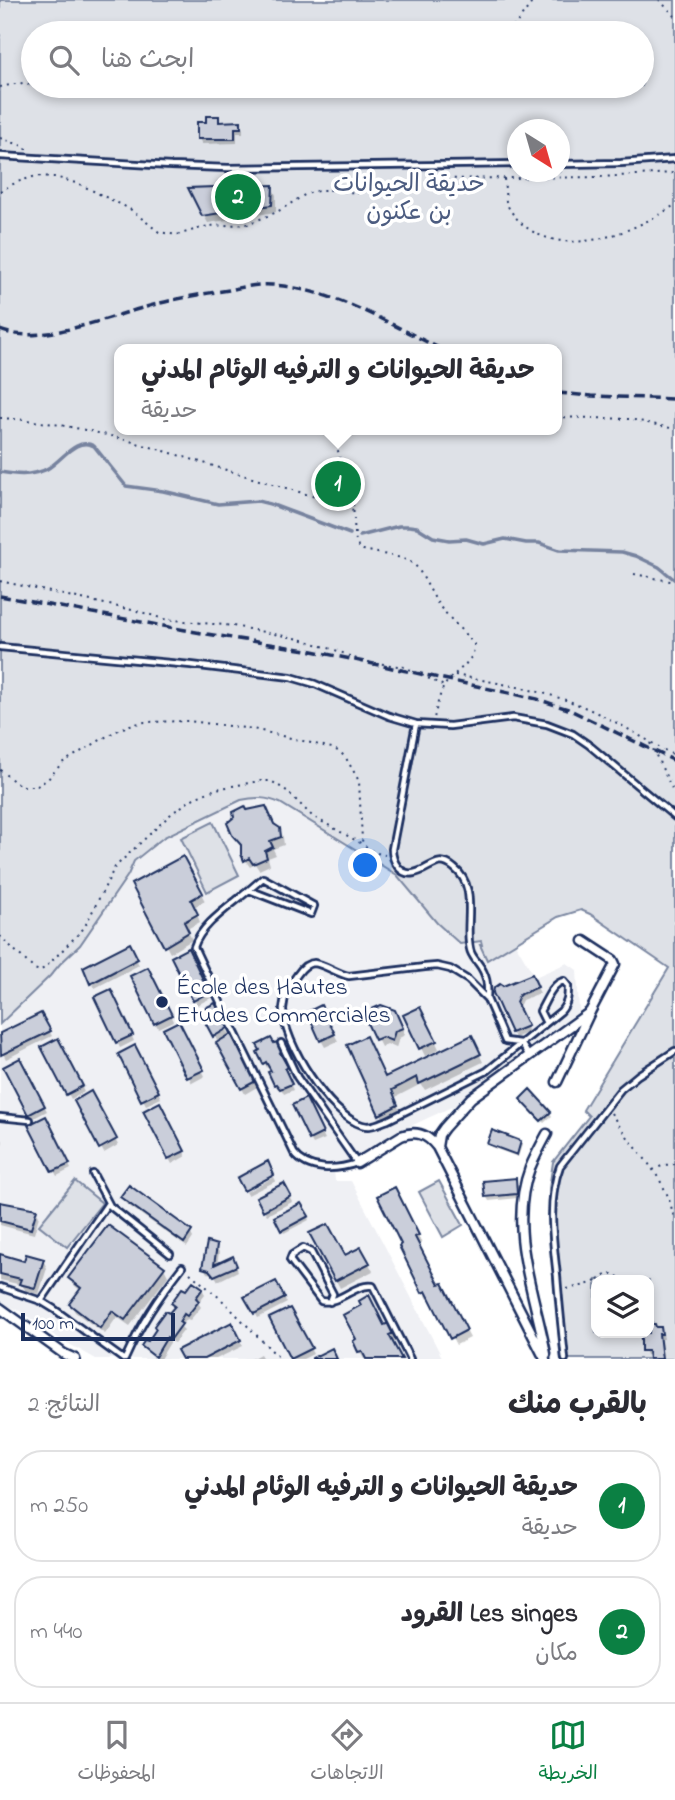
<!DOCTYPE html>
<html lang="ar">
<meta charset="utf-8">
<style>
body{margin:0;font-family:"Indie Flower","Playpen Sans Arabic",sans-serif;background:#f7f7f7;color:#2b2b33;direction:rtl}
.controls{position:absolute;right:21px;bottom:21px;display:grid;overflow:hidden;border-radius:14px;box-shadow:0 4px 10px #0003}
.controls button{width:63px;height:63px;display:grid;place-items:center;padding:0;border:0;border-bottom:2px solid #e1e1e2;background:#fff;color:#2b2b33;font:35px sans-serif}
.compass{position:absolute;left:507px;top:119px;width:63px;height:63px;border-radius:50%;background:#fff;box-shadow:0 4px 10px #0003;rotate:143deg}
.scale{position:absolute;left:21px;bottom:18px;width:154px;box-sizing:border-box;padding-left:7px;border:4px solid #1b2f5e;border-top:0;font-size:19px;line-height:24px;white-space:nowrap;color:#1b2f5e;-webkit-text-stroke:5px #fff;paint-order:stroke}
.you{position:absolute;left:366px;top:866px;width:24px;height:24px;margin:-18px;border:5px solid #fff;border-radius:50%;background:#1a73e8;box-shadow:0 0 0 10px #1a73e833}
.badge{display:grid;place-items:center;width:46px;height:46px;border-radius:50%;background:#0b8043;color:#fff;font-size:23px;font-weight:700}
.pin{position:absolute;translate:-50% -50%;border:4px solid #fff;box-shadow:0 2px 7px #0006}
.popup{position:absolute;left:114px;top:344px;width:448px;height:91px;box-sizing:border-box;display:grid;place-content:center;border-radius:14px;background:#fff;filter:drop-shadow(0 2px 5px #0005);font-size:23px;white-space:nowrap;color:#7c7c81}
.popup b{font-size:26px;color:#2b2b33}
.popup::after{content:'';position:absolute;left:50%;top:100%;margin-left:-14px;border:14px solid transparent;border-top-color:#fff}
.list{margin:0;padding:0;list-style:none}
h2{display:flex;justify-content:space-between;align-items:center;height:91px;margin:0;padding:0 28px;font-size:30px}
h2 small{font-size:23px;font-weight:400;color:#7c7c81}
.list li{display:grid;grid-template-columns:46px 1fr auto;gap:21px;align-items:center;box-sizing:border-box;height:112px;margin:0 14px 14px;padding:0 14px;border:2px solid #e1e1e2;border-radius:28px}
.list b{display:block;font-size:26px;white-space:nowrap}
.list p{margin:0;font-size:23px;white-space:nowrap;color:#7c7c81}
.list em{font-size:23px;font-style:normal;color:#7c7c81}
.icon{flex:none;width:38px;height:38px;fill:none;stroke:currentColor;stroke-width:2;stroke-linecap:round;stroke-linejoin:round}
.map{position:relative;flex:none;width:675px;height:1359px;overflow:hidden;direction:ltr}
.search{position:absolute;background:#fff;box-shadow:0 4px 10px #0003;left:21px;right:21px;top:21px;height:77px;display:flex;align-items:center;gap:18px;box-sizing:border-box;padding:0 24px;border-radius:38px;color:#7c7c81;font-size:26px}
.sheet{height:343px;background:#fff}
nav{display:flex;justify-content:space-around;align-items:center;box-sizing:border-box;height:98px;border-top:2px solid #e1e1e2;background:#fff;font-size:19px;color:#7c7c81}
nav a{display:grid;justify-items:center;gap:4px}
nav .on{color:#0b8043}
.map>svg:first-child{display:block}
.built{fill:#eff0f4}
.green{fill:#dee1e7;stroke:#7c88a2;stroke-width:2;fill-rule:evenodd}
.shadow{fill:#0003}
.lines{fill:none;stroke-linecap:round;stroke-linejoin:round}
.stream{stroke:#77839f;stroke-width:3.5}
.building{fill:#caceda;stroke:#1b2f5e;stroke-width:2}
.lane-casing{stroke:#1b2f5e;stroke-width:10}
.street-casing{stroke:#1b2f5e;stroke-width:13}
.path{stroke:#1b2f5e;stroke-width:2;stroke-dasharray:2 5;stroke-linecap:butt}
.lane{stroke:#fff;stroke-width:4.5}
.street{stroke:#fff;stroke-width:8}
.rail{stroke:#1b2f5e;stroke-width:3.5;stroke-dasharray:10 5;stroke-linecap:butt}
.poi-dot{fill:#1b2f5e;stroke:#fff;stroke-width:2.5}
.labels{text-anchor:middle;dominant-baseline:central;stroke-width:7;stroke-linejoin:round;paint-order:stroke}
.park-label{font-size:24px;fill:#4c5c80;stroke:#fff}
.poi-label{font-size:24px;fill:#1b2f5e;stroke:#fff;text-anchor:start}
</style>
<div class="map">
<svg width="675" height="1359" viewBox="0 0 675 1359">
<rect width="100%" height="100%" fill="#fff"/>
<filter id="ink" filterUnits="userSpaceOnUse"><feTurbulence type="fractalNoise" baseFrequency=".0143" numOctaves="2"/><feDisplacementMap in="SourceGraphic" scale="14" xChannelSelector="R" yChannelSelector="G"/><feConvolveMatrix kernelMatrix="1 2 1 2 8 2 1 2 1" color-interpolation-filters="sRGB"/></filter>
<g filter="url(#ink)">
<!-- built -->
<path class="built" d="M256 797 269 798 280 803 397 875 437 923 460 944 481 941 487 960 515 943 535 977 567 963 577 970 579 1011 482 1083 458 1104 400 1131 359 1159 334 1168 335 1181H351L442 1357 441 1359H96L55 1336 20 1311 0 1303V1024L50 976 60 964 80 945 128 875 134 861 164 838 241 800Z"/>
<!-- green -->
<path class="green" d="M0 0H675V1359H561L551 1250 549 1189 553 1162 589 1116 583 1110 669 968 590 914 581 910 558 917 487 960 480 945H482L481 941 460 944 437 923 397 875 280 803C266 797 256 797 241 800L164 837 134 861 128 875 80 945 60 964 50 976 0 1024ZM33 33H642V86H33ZM518 130H560V172H518ZM119 349H557V430H119ZM596 1280H649V1333H596Z
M213 822 239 875 207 892 181 838Z
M75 1181 102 1203 67 1247 39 1225Z
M439 1181 463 1225 443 1237 419 1192Z"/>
<!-- shadow -->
<path class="shadow" d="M218 117 221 123H240L243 129V133H237V143L202 144 199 139 208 124Z
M272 187 276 195V212L208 223 204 216Z
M246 812 279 829 283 837 284 845 273 849 276 855 268 858 270 865 259 870 255 864 250 867 245 860 243 847 234 835Z
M182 858 205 901 194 907 200 922 187 929 192 940 170 953 133 885Z
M129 945 139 965 95 988 92 983Z
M187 950 211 998 197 1005 173 957Z
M147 969 173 1021 158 1028 132 977Z
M531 976 540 993 522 1000 518 1009 529 1032 515 1038 494 993Z
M113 996 134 1041 120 1048 96 998Z
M214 1005 257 1087 245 1094 202 1012Z
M40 1015 52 1036 6 1059 0 1048V1035Z
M324 1015 338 1041 325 1047 321 1040Z
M405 1016H424L439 1049 425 1056Z
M399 1019 405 1035 399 1038 396 1048 387 1044 381 1047 369 1023Z
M179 1024 205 1076 192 1083 165 1030Z
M58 1040 84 1092 71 1099 43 1047Z
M277 1044 285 1057 282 1059 289 1073 286 1075 293 1090 284 1094 281 1088 278 1089 270 1073 273 1071 270 1067 267 1068 260 1053Z
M475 1045 483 1062 425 1090 421 1084 394 1098 401 1113 385 1121 381 1114 385 1079Z
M135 1047 161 1098 146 1105 120 1054Z
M20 1060 47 1111 32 1119 5 1068Z
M91 1094 118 1145 104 1153 76 1102Z
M524 1102 550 1113 552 1116 544 1123Z
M159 1105 186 1156 172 1164 145 1112Z
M308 1105 325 1139 313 1144 310 1139Z
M45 1118 71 1169 57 1176 30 1126Z
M0 1136 3 1141 0 1153Z
M520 1142 522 1145 518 1157 491 1147 489 1144Z
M274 1177 276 1181 248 1195 246 1192Z
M515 1180 518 1185V1198L489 1201 486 1196Z
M283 1185 292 1202 267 1215 264 1210Z
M394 1190 422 1243 418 1245 439 1286 442 1285 470 1338 456 1345 431 1297 428 1299 424 1292Z
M122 1198 190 1232 193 1238 187 1247 125 1203Z
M0 1204 36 1211 39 1216 34 1234 0 1225Z
M301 1205 309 1220 284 1233 276 1218Z
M311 1234 345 1257 361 1250 373 1271 340 1288Z
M216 1247 219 1252 217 1266 235 1263 238 1271 218 1281 214 1274 207 1273 204 1268Z
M0 1256 25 1263 43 1260 47 1268 39 1294 26 1291 22 1285 0 1280Z
M164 1268 168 1276 130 1326 117 1317 105 1334 75 1312 71 1304 81 1291 75 1286 70 1278Z
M275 1283 287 1303 258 1318 246 1297Z
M202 1289 205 1294 198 1303 201 1307 190 1320 187 1319 181 1327 184 1330 174 1343 171 1341 160 1359H157L146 1351 143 1346 148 1344 176 1308 173 1303Z
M290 1310 313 1354 303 1359H292L272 1318Z
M231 1325 243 1346 216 1359H184L179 1351Z
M389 1325 397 1341 392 1343 400 1359H368L367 1357 364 1359 360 1352 384 1327Z
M654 1325 656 1329 660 1328 663 1334 664 1339H661L663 1359H650V1355H646L638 1335V1333H649V1326Z
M260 1354 263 1359H251Z"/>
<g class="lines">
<!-- stream -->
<path class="stream" d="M0 472C11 474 24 476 34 473 40 472 46 470 50 467 64 458 76 437 94 446L126 486 163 491 218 504 258 501 270 504 350 534
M360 536 399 526H409L417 527 433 537 449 540 466 539 484 544 505 539 526 543H539L559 550 622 552 636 556 659 567 675 580"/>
</g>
<!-- building -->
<path class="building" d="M206 116H219V122L241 121V128H235V139H197V122H206Z
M273 185 272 205 202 216 188 188Z
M245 806 247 810 266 806 274 824 280 828 281 837 270 841 273 847 265 851 267 858 253 864 249 858 244 861 241 854V845L232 835 227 823 234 817 233 812Z
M183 856 203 893 191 900 198 914 184 922 189 932 164 947 131 884Z
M130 943 138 959 90 984 83 967Z
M188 948 209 992 193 1001 171 957Z
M148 967 172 1015 154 1024 130 976Z
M532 974 538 987 519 995 516 1002 528 1026 511 1033 493 993 494 988 500 984 503 986Z
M111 989 133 1035 116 1043 94 997Z
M215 1003 228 1028 213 1037 199 1011Z
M321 1005 335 1034 320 1041 307 1012Z
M381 1005 395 1010 403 1028 395 1031 392 1041 382 1037 375 1040 367 1023 372 1009Z
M420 1007 437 1041 419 1049 403 1015Z
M41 1013 51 1031 1 1055 0 1033Z
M179 1021 204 1070 187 1078 163 1029Z
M231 1034 256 1081 241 1089 216 1043Z
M472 1035 481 1054 419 1084 417 1077 392 1090 398 1105 379 1115 347 1045 366 1036 385 1077Z
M58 1038 83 1086 66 1095 41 1047Z
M271 1038 274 1043 278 1042 284 1051 280 1053 288 1067 285 1069 292 1084 280 1089 276 1084 274 1085 268 1072 271 1071 266 1062 263 1064 257 1052 260 1050 257 1045Z
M135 1045 159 1092 141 1101 118 1054Z
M20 1058 45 1106 28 1115 3 1067Z
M530 1089 551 1112 541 1121 520 1099Z
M91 1091 117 1139 99 1149 74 1101Z
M306 1098 323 1133 309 1140 292 1105Z
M160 1102 185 1151 168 1159 143 1111Z
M46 1116 70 1164 52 1172 28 1125Z
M492 1130 521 1141 517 1155 487 1144Z
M268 1161 274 1175 244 1191 237 1178Z
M516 1178 517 1194 485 1197 483 1181Z
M284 1183 291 1196 263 1211 256 1197Z
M129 1185 192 1231 184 1243 120 1197Z
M395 1187 419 1235 415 1237 439 1284 443 1283 467 1330 450 1339 426 1291 422 1293 399 1246 401 1244 377 1196Z
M0 1202 37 1209 31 1229 0 1221Z
M301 1203 309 1216 281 1231 274 1217Z
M328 1224 345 1255 361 1247 370 1263 335 1281 309 1233Z
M108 1225 165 1267 125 1320 112 1311 100 1328 69 1304 81 1288 68 1278Z
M207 1242 217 1245 214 1265 233 1256 237 1266 214 1276 209 1270 202 1268Z
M0 1254 24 1261 26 1254 44 1259 35 1288 19 1284 21 1279 0 1274Z
M193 1281 203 1288 196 1298 199 1301 187 1316 184 1314 179 1322 182 1324 171 1339 167 1337 155 1357 141 1346 145 1340 148 1341 156 1329 154 1326 165 1311 169 1313 175 1306 171 1303 182 1288 186 1290Z
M276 1281 285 1298 254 1314 244 1297Z
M369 1295 384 1325 389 1323 394 1333 389 1335 402 1359H366L362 1351 358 1352 353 1341 356 1339 343 1315 361 1305 359 1301Z
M290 1308 312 1348 290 1359 269 1318Z
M232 1322 241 1340 204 1359H182L177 1350Z
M649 1324H655L656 1327H661L662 1334H659L662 1359H649L648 1351H641V1336L636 1335V1333H649Z
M332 1348 337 1359H312V1358Z"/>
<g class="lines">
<defs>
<path id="lane" d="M0 156 171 166 228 168 518 164
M560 164 621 163 675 159
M0 647 191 665 291 677 315 684 389 716 416 724 450 726 513 718 547 724 573 734 589 745 675 817
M416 724 392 849C392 861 400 876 414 873 430 870 437 854 454 868 479 887 464 923 470 949 471 955 475 959 478 963 487 975 488 984 487 998
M249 890 263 878 314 906 311 914 249 890C232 905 201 924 194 947 226 1016 261 1084 294 1153 308 1172 337 1170 357 1163L297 1077 281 1043
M529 1056 521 1043 505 1041 487 999 468 980 450 969 437 966 425 967 349 976C338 974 324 964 314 963 306 963 301 969 297 975 289 985 284 995 283 1009 283 1042 329 1115 362 1125 371 1128 379 1123 388 1120L487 1071 561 1011C568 1003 568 996 568 986L564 981C552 983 546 1001 540 1011L546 1023
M0 1117 30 1120
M93 1174 110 1206 170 1254
M0 1287 41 1301 54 1309 123 1359
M41 1301 108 1203
M330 1302 333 1294 311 1252 303 1248 292 1255 290 1260 321 1301C339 1305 355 1283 373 1286L410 1359
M125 1359C141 1323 158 1298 182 1267
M565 1359C562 1331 559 1304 557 1276 553 1241 547 1200 560 1166L621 1089 638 1075 675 1051"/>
<path id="street" d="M557 1082 590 1012 615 964 613 960 584 941
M357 1163 401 1136C416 1130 427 1134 437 1147
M0 1308 64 1354 75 1359
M546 1354C535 1294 507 1229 530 1168 535 1156 541 1145 547 1134
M545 1359 437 1147 439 1135 444 1128 471 1098 590 1012"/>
</defs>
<!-- lane casing -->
<use href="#lane" class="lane-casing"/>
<!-- street casing -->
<use href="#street" class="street-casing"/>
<!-- path -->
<path class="path" d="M659 0 675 16
M509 33 534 0
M37 86C65 94 82 104 108 86
M0 87 20 83 33 85
M0 138 26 147V150
M504 179C505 186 505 194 506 201 509 212 520 223 530 230 575 258 636 230 675 205
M0 191 17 182 36 176 55 177 79 184 130 209 159 232 177 235 208 226 248 224 277 212 306 194 321 190H331L358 193 399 183 437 179 600 177 675 173
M557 417 630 419 675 429
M0 418C76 422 148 446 220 468 264 482 310 494 353 510
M332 430 353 503 355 538 358 547 363 550 402 558 414 564 419 570 439 606 474 644C476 662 454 671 445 685 439 694 437 707 434 718
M634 574 675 582
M0 581 141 612 164 619 233 626 300 639 338 651 361 661 405 667 444 686
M455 675C502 684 552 691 595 712 623 725 648 741 675 756
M650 743 675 795
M0 770 16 783 24 786H37L48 779 62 763 114 732 130 725 145 722 189 721 253 729 332 748 340 752 346 758 359 781 362 840C366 850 375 853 385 855
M0 936 34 969 40 971 47 966 84 928 115 867 172 813 194 798 216 789 260 781H271L287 791 312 816 364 845
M611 1113C627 1140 652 1163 665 1190 670 1199 672 1211 675 1221
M653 1170 664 1165 675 1164
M190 1273 221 1299 280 1359
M598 1280C607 1274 612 1270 621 1280
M567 1289 586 1285 596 1281
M649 1316 653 1322"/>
<!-- lane -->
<use href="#lane" class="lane"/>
<!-- street -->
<use href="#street" class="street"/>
<!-- rail -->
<path class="rail" d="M0 330C38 346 107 317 146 307 173 299 201 294 229 290 243 287 258 284 272 285 332 289 388 323 441 349
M557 393 592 396 675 399
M0 596 207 634 313 651 537 699 568 709 675 761"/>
</g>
</g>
<!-- markers -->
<circle class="poi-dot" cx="162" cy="1002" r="7"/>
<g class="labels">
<!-- park labels -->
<g class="park-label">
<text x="409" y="185">حديقة الحيوانات<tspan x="409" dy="28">بن عكنون</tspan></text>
</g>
<!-- poi labels -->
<g class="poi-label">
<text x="176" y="988">École des Hautes<tspan x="176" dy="28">Etudes Commerciales</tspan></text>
</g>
</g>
</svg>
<div class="controls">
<button><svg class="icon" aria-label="layers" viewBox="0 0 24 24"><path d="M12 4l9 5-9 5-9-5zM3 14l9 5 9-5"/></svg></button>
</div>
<svg class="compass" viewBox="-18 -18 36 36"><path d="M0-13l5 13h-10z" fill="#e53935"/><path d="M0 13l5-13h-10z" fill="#7c7c81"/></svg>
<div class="scale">100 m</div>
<div class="you"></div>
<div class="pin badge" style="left:338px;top:484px">1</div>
<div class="popup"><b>حديقة الحيوانات و الترفيه الوئام المدني</b>حديقة</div>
<div class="pin badge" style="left:238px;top:197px">2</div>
<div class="search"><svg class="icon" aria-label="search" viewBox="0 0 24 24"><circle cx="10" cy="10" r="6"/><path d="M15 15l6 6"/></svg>ابحث هنا</div>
</div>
<section class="sheet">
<h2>بالقرب منك<small>النتائج: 2</small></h2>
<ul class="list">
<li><span class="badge">1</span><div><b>حديقة الحيوانات و الترفيه الوئام المدني</b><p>حديقة</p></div><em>250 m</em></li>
<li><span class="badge">2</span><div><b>Les singes القرود</b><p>مكان</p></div><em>440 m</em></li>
</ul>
</section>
<nav>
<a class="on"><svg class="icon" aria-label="map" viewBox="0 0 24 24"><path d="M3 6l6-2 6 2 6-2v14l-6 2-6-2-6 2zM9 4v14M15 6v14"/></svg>الخريطة</a>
<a><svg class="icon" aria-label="directions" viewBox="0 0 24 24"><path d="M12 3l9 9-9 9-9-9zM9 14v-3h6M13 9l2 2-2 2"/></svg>الاتجاهات</a>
<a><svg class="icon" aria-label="saved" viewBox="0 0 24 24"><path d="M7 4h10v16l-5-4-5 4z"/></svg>المحفوظات</a>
</nav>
